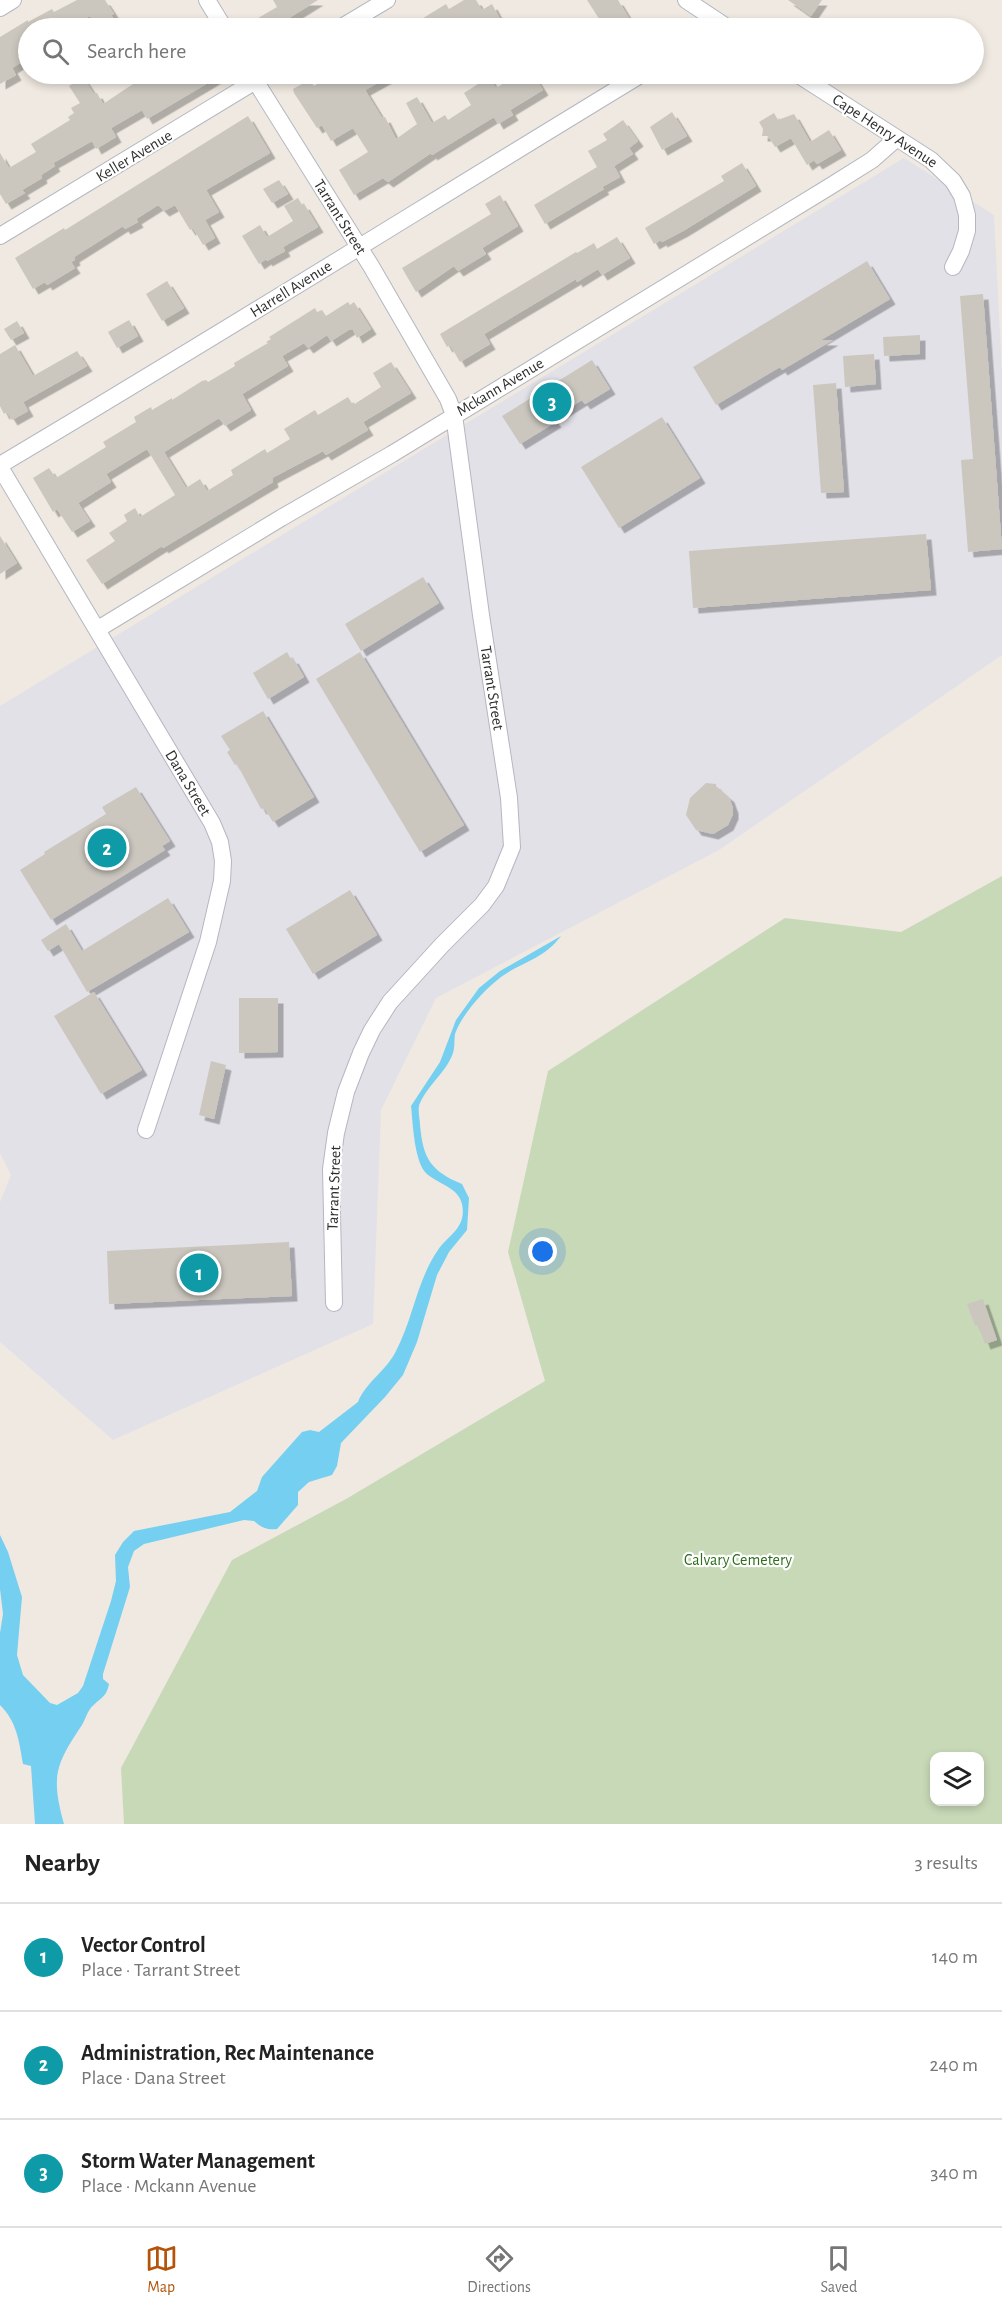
<!DOCTYPE html>
<meta charset="utf-8">
<style>
body{margin:0;font-family:"Alegreya Sans",sans-serif;background:#f6f6f6;color:#222}
.controls{position:absolute;right:18px;bottom:18px;display:grid;overflow:hidden;border-radius:12px;box-shadow:0 3px 9px #0003}
.controls button{width:54px;height:54px;display:grid;place-items:center;padding:0;border:0;border-bottom:2px solid #e0e0e0;background:#fff;color:#222;font:30px sans-serif}
.you{position:absolute;left:543px;top:1252px;width:21px;height:21px;margin:-15px;border:4px solid #fff;border-radius:50%;background:#1a73e8;box-shadow:0 0 0 9px #1a73e833}
.badge{display:grid;place-items:center;width:39px;height:39px;border-radius:50%;background:#b45309;color:#fff;font-size:20px;font-weight:700}
.pin{position:absolute;translate:-50% -50%;border:3px solid #fff;box-shadow:0 2px 6px #0006}
.list{margin:0;padding:0;list-style:none}
h2{display:flex;justify-content:space-between;align-items:center;height:78px;margin:0;padding:0 24px;font-size:26px}
h2 small{font-size:20px;font-weight:400;color:#767676}
.list li{display:grid;grid-template-columns:39px 1fr auto;gap:18px;align-items:center;box-sizing:border-box;height:108px;padding:0 24px;border-top:2px solid #e0e0e0}
.list b{display:block;font-size:22px;white-space:nowrap}
.list p{margin:0;font-size:20px;white-space:nowrap;color:#767676}
.list em{font-size:20px;font-style:normal;color:#767676}
.icon{flex:none;width:33px;height:33px;fill:none;stroke:currentColor;stroke-width:2;stroke-linecap:round;stroke-linejoin:round}
.map{position:relative;flex:none;width:1002px;height:1824px;overflow:hidden}
.search{position:absolute;background:#fff;box-shadow:0 3px 9px #0003;left:18px;right:18px;top:18px;height:66px;display:flex;align-items:center;gap:15px;box-sizing:border-box;padding:0 21px;border-radius:33px;color:#767676;font-size:22px}
.sheet{height:402px;background:#fff}
nav{display:flex;justify-content:space-around;align-items:center;box-sizing:border-box;height:84px;border-top:2px solid #e0e0e0;background:#fff;font-size:16px;color:#767676}
nav a{display:grid;justify-items:center;gap:3px}
nav .on{color:#b45309}
.map>svg:first-child{display:block}
.industrial{fill:#e3e1e8}
.cemetery{fill:#c8d9b8;fill-rule:evenodd}
.water{fill:#75cff0}
.building{fill:#cbc7bf;filter:url(#shadow)}
.lines{fill:none;stroke-linecap:round;stroke-linejoin:round}
.minor-casing{stroke:#b4b7c1;stroke-width:18}
.minor{stroke:#fff;stroke-width:16}
.labels{text-anchor:middle;dominant-baseline:central;stroke-width:4.5;stroke-linejoin:round;paint-order:stroke}
.street-label{font-size:16px;fill:#2e2e2e;stroke:#fff}
.park-label{font-size:16px;fill:#2c6e1b;stroke:#fff}
</style>
<div class="map">
<svg width="1002" height="1824" viewBox="0 0 1002 1824">
<defs>
<filter id="shadow"><feDropShadow dx="5.5" dy="5.5" stdDeviation="0" flood-color="#0004"/></filter>
</defs>
<rect width="100%" height="100%" fill="#efe9e1"/>
<!-- industrial -->
<path class="industrial" d="M904 158 994 215 1002 372V655L719 850 436 998 381 1110 373 1324 113 1440 0 1342V1202L11 1175 0 1153V706Z"/>
<!-- cemetery -->
<path class="cemetery" d="M1002 876V1824H124L121 1768 232 1560 346 1499 545 1381 508 1252 548 1071 785 918 901 932ZM934 1756H980V1802H934Z"/>
<!-- water -->
<path class="water" d="M561 936C543 960 523 961 501 977 484 990 462 1014 455 1034 454 1040 455 1047 453 1053 447 1071 428 1085 420 1103 417 1109 420 1119 420 1125 423 1159 431 1171 462 1184L469 1198 467 1230 449 1252 437 1275 417 1342 403 1375 385 1397 341 1443 337 1466 332 1475 309 1482 298 1492V1505L277 1529C267 1530 262 1528 254 1521L244 1520 144 1544 134 1551 128 1567 130 1587 103 1674V1679L109 1684C106 1699 99 1698 90 1709 87 1713 85 1720 82 1725 55 1765 51 1777 64 1824H35L31 1766 23 1764C19 1741 17 1722 0 1705V1633L3 1614 0 1589V1535L8 1552 22 1597 17 1655 23 1675 50 1703 57 1705 78 1693 83 1686 111 1601 116 1581 115 1555 123 1542 134 1531 230 1512 257 1491 262 1477 302 1432 310 1430 319 1432 358 1402C366 1382 387 1370 396 1351 413 1319 417 1280 438 1250 448 1235 467 1228 462 1204 458 1186 436 1184 425 1172 414 1158 413 1124 411 1106L440 1062 456 1020 479 988 500 971Z"/>
<!-- building -->
<path class="building" d="M77 0H105L114 14 111 15 114 20 100 28 90 16 66 28H28V58L12 68 16 75 0 84V37L28 20V22L52 9 54 12Z
M273 0H318L281 23 285 28H241L277 7Z
M464 0H476L482 10 492 4 500 19 484 28H470L466 22 455 28H407L446 4 449 9Z
M587 0H618L635 28H605Z
M788 0H822L811 16Z
M164 74H223L147 119 142 110 111 128 116 137 96 149 92 141 53 163 55 166 41 175 42 178 22 190 25 193 6 204 0 194V153L9 168 36 152 31 144 70 120 68 117 74 113 71 108 80 103 69 86 83 77 94 94 97 93 103 104 142 78 146 84Z
M334 74H394L365 90 382 118 385 117 396 139 417 124 406 103 417 97 432 123 445 115 448 120 471 105 464 93 489 77 496 88 518 74H533L543 90 510 110 513 115 498 124 494 117 432 155 431 153 388 182 383 178 354 195 339 170 368 152 353 128 331 141 322 125 317 128 294 93 293 89 309 80 314 86Z
M672 112 687 136 662 150 650 127Z
M774 113 778 120 794 114 810 142 829 130 841 150 817 164 814 160 807 165 791 138 775 147 768 136H762L763 129 759 122Z
M248 116 270 153 206 190 219 212 205 220 215 238 203 245 193 228 190 230 175 205 164 211 158 205 136 219 138 222 125 229 123 226 74 257 75 260 71 262 75 268 47 285 45 282 33 289 15 258 64 228 65 230Z
M623 120 638 141 629 148 633 154 614 166 620 177 602 187 604 189 545 224 534 205 597 167 588 151 607 140 603 134Z
M742 163 756 186 683 231 662 242 661 240 654 244 645 228 724 181 721 176Z
M279 180 288 194 272 203 263 189Z
M500 195 518 226 482 248 486 254 458 271 454 266 416 292 402 268 491 214 485 204Z
M298 198 302 205 304 204 318 227 283 247 285 251 267 261 266 259 259 264 242 236 260 225 267 237 293 221 284 206Z
M617 237 630 258 602 275 598 269 577 282 576 279 484 334 490 344 460 362 450 345 447 347 440 334 576 252 577 253 594 243 597 249Z
M867 261 890 299 821 340H833L782 370 780 367 716 405 693 367Z
M167 281 184 308 162 321 146 294Z
M983 294 1002 549 968 552 961 460 973 459 960 296Z
M348 302 350 305 354 302 371 329 357 338 353 330 350 329 331 341 327 335 308 348 304 343 282 356 288 366 242 394 251 410 225 426 219 418 164 452 186 488 200 479 207 491 233 475 231 470 265 449 267 453 290 439 284 429 315 410 318 415 348 397 353 405 381 387 373 373 391 362 411 393 363 422 368 430 326 455 323 451 272 478 273 482 163 548 162 546 102 584 86 560 115 541 109 533 127 521 124 515 135 508 140 517 175 495 147 449 106 474 111 482 78 503 90 521 72 532 57 509 53 512 33 478 49 468 56 478 106 447 103 442 136 422 134 417 151 407 152 410 172 398V400L202 381 206 380 208 382 235 366 234 363 268 343 266 342 271 339 269 337 315 308 317 312 322 310 326 316Z
M129 320 138 336 117 348 108 332Z
M17 321 24 333 11 340 4 329Z
M920 335V354L884 356 883 337Z
M15 345 33 376 77 351 87 366 23 402 28 411 12 420 7 412 4 414 0 406V354Z
M874 354 876 384 845 387 843 356Z
M592 360 610 389 585 404 582 400 553 418 556 422 520 444 502 416Z
M836 383 844 492 821 493 813 385Z
M662 417 700 478 619 528 581 467Z
M926 534 931 590 693 608 689 551Z
M0 536 17 563 0 574Z
M423 577 439 603 361 651 345 624Z
M287 652 291 659 293 658 304 677 268 699 253 673Z
M360 652 464 825 420 852 316 679Z
M263 711 314 797 273 822 264 808 261 809 237 764 235 765 227 752 230 750 221 736Z
M706 783 716 784V786L729 797 733 808V814L728 825 713 834 696 830 686 815 690 798Z
M136 787 170 841 162 846 165 850 51 920 20 870 45 854 44 852 106 814 102 807Z
M350 890 377 935 313 974 286 929Z
M168 898 189 932 87 992 59 944 48 951 41 940 66 924 82 951Z
M94 992 142 1070 101 1094 54 1016Z
M239 998H278V1052L239 1053Z
M211 1061 226 1065 214 1119 199 1115Z
M289 1242 292 1296 109 1304 107 1251Z
M983 1299 997 1340 985 1344 978 1325 975 1326 967 1304Z"/>
<g class="lines">
<defs>
<path id="minor" d="M207 0 224 28
M686 0 728 28
M0 8 13 0
M340 28 387 0
M251 74 371 266 448 399 454 415 481 615 509 798 512 847 496 886 482 905 442 945 390 1002 372 1030 361 1053 346 1092 336 1133 331 1169 334 1303
M797 74 931 160 953 181 962 196 967 215V231L961 251 953 267
M0 236 267 74
M0 465C216 337 428 204 642 74
M0 467 212 823 220 842 223 861 222 881 208 942 146 1130
M98 629 281 518 392 454 829 187 872 160 897 138"/>
</defs>
<!-- minor casing -->
<use href="#minor" class="minor-casing"/>
<!-- minor -->
<use href="#minor" class="minor"/>
</g>
<g class="labels">
<!-- street labels -->
<g class="street-label">
<text transform="translate(885 131) rotate(33)">Cape Henry Avenue</text>
<text transform="translate(134 156) rotate(-31)">Keller Avenue</text>
<text transform="translate(340 217) rotate(58)">Tarrant Street</text>
<text transform="translate(291 289) rotate(-32)">Harrell Avenue</text>
<text transform="translate(500 387) rotate(-31)">Mckann Avenue</text>
<text transform="translate(492 688) rotate(81)">Tarrant Street</text>
<text transform="translate(188 783) rotate(59)">Dana Street</text>
<text transform="translate(334 1188) rotate(-88)">Tarrant Street</text>
</g>
<!-- park labels -->
<g class="park-label">
<text x="738" y="1560">Calvary Cemetery</text>
</g>
</g>
</svg>
<div class="controls">
<button><svg class="icon" aria-label="layers" viewBox="0 0 24 24"><path d="M12 4l9 5-9 5-9-5zM3 14l9 5 9-5"/></svg></button>
</div>
<div class="you"></div>
<div class="pin badge" style="left:199px;top:1273px;background:#0f9aa8">1</div>
<div class="pin badge" style="left:107px;top:848px;background:#0f9aa8">2</div>
<div class="pin badge" style="left:552px;top:402px;background:#0f9aa8">3</div>
<div class="search"><svg class="icon" aria-label="search" viewBox="0 0 24 24"><circle cx="10" cy="10" r="6"/><path d="M15 15l6 6"/></svg>Search here</div>
</div>
<section class="sheet">
<h2>Nearby<small>3 results</small></h2>
<ul class="list">
<li><span class="badge" style="background:#0f9aa8">1</span><div><b>Vector Control</b><p>Place · Tarrant Street</p></div><em>140 m</em></li>
<li><span class="badge" style="background:#0f9aa8">2</span><div><b>Administration, Rec Maintenance</b><p>Place · Dana Street</p></div><em>240 m</em></li>
<li><span class="badge" style="background:#0f9aa8">3</span><div><b>Storm Water Management</b><p>Place · Mckann Avenue</p></div><em>340 m</em></li>
</ul>
</section>
<nav>
<a class="on"><svg class="icon" aria-label="map" viewBox="0 0 24 24"><path d="M3 6l6-2 6 2 6-2v14l-6 2-6-2-6 2zM9 4v14M15 6v14"/></svg>Map</a>
<a><svg class="icon" aria-label="directions" viewBox="0 0 24 24"><path d="M12 3l9 9-9 9-9-9zM9 14v-3h6M13 9l2 2-2 2"/></svg>Directions</a>
<a><svg class="icon" aria-label="saved" viewBox="0 0 24 24"><path d="M7 4h10v16l-5-4-5 4z"/></svg>Saved</a>
</nav>
